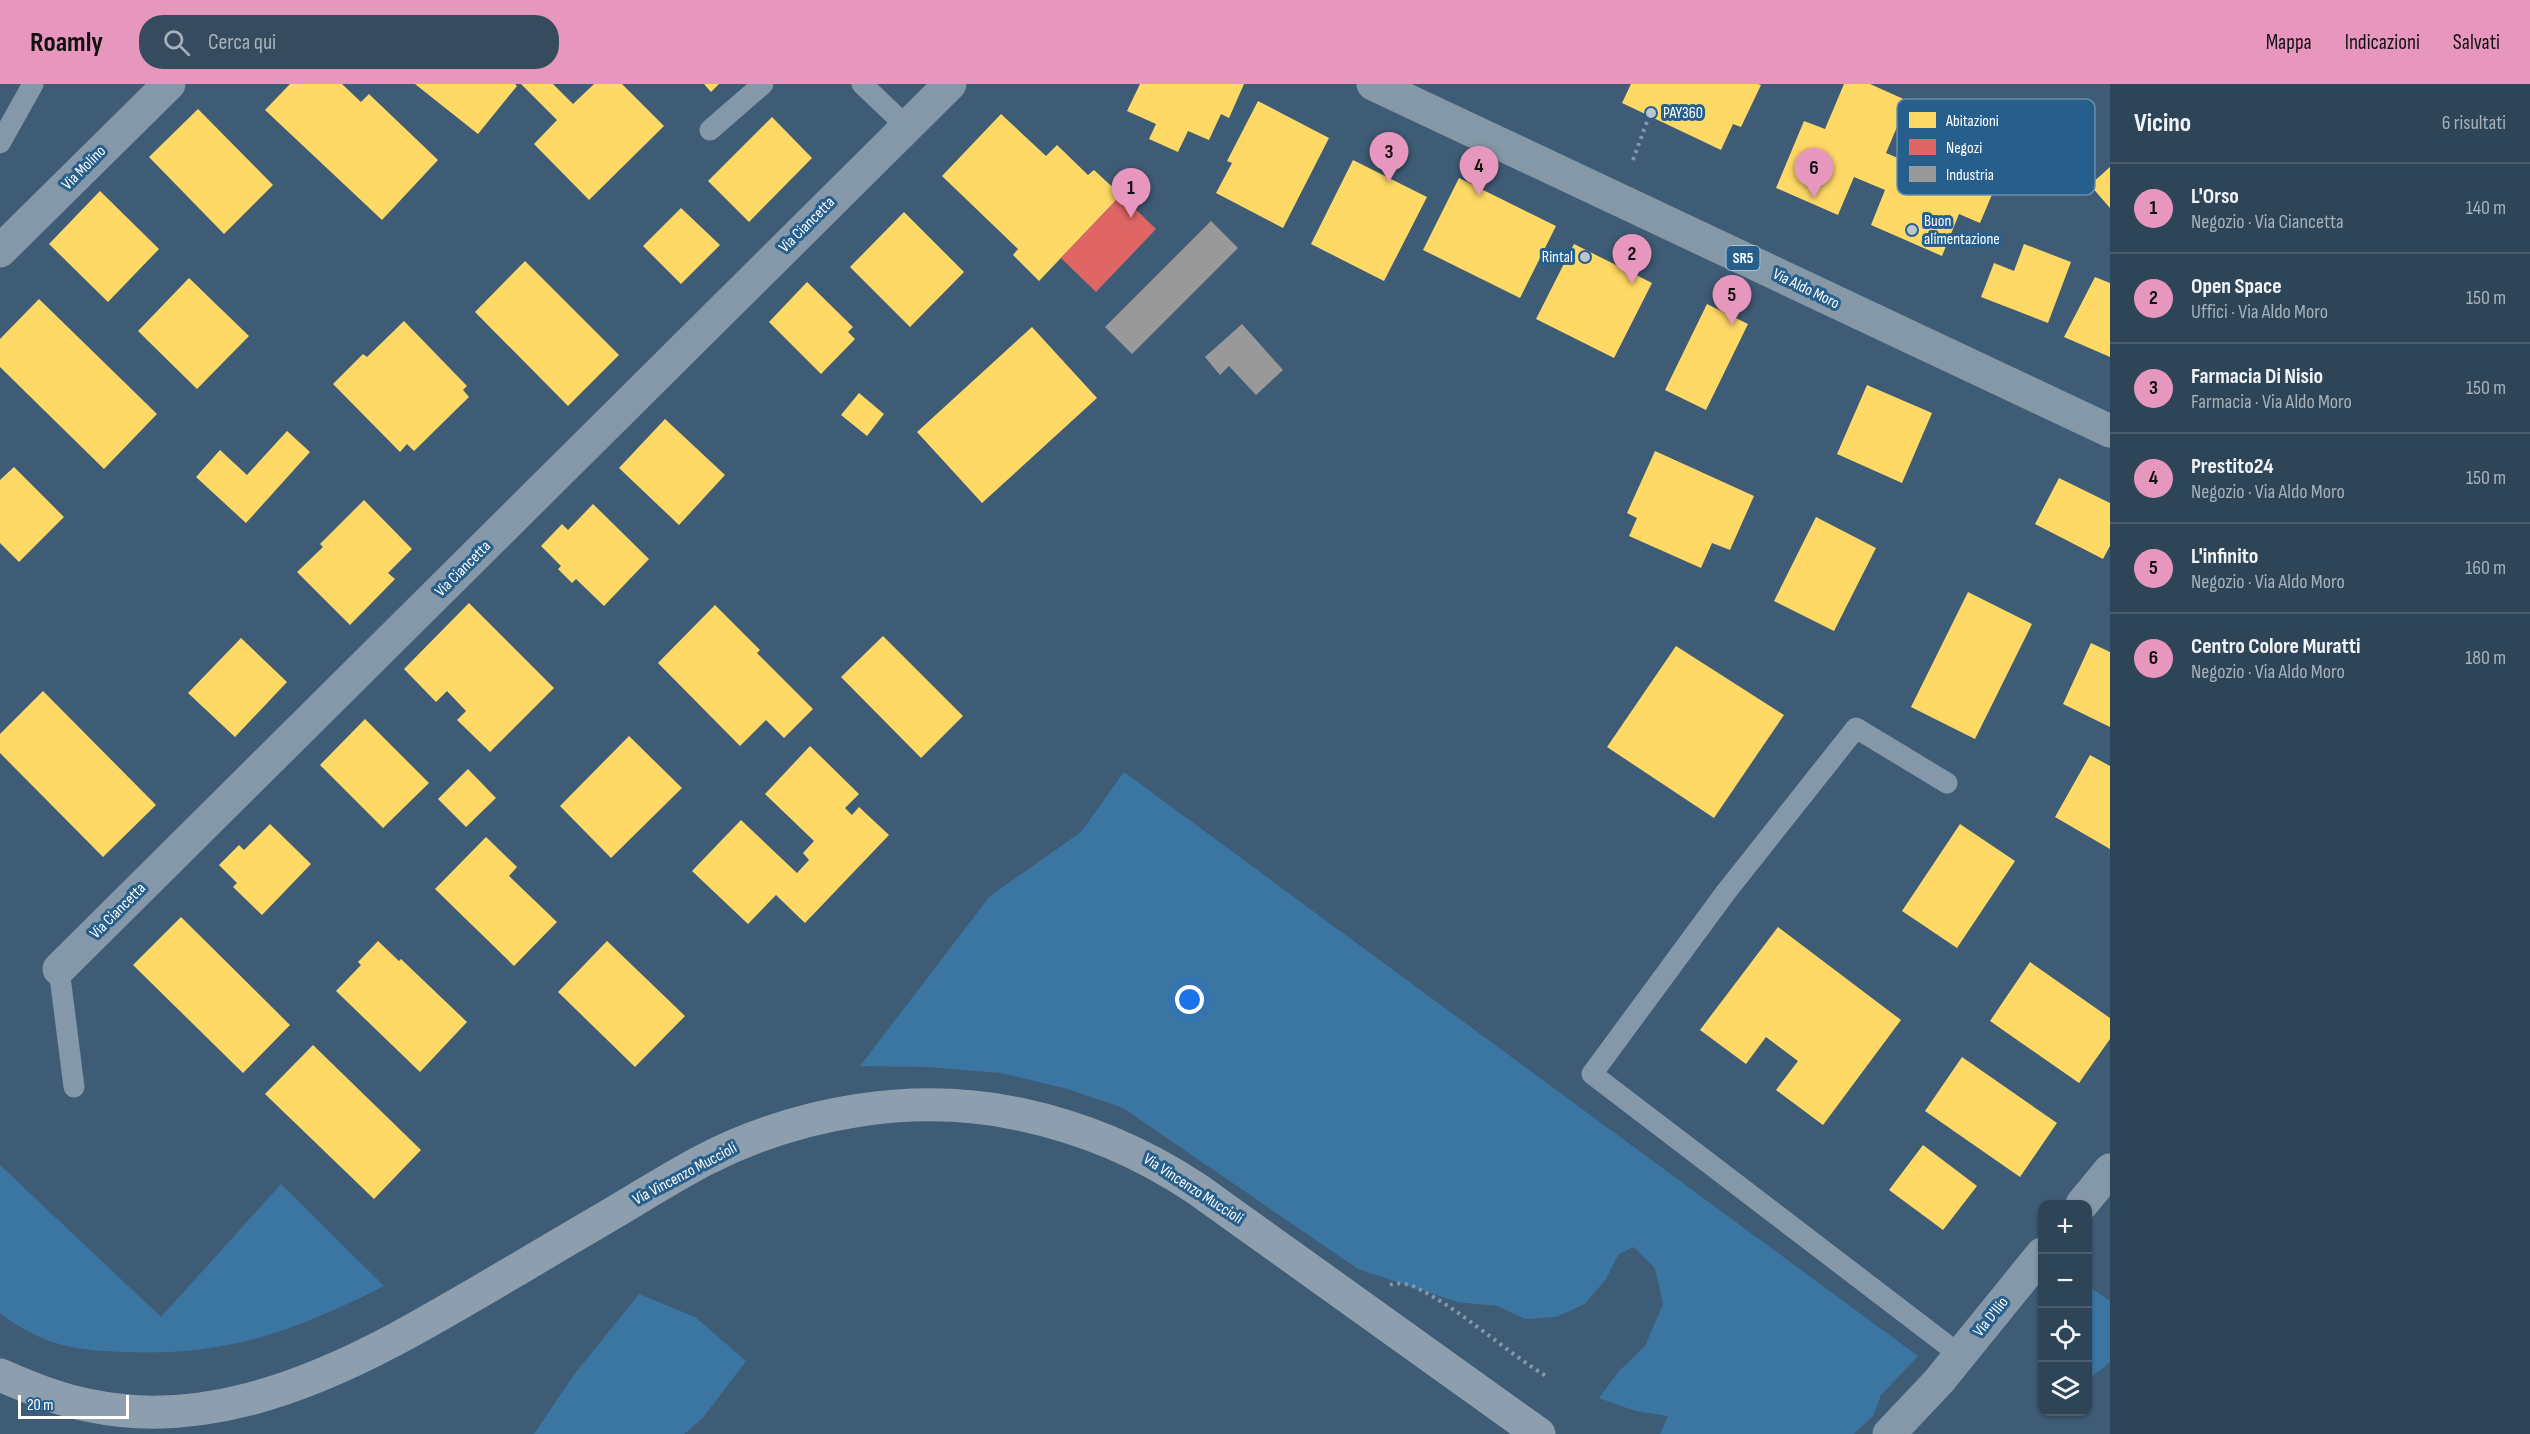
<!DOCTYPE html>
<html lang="it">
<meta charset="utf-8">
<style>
body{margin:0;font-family:"Sofia Sans Condensed",sans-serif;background:#364c5e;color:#f1f3f6}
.controls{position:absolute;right:18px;bottom:18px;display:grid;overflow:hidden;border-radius:12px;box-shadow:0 2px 4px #0004}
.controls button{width:54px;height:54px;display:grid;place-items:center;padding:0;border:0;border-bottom:2px solid #495d6e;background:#2e4558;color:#f1f3f6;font:30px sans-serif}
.scale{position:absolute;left:18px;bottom:15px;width:111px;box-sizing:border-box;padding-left:6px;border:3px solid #fff;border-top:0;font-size:16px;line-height:21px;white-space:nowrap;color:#fff;-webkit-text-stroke:4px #275f8c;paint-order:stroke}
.you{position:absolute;left:1190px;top:916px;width:21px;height:21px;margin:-15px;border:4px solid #fff;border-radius:50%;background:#1a73e8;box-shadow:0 0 0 9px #1a73e833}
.badge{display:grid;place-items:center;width:39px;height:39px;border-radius:50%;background:#e797bd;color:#111;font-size:20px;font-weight:700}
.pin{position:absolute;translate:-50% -50px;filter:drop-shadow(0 2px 3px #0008)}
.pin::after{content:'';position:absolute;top:32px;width:21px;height:18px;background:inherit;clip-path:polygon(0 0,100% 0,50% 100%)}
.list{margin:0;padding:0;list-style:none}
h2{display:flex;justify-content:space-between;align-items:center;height:78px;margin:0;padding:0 24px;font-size:26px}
h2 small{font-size:20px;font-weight:400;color:#a7b1ba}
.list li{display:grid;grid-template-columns:39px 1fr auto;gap:18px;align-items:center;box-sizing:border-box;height:90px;padding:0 24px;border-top:2px solid #495d6e}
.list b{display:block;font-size:22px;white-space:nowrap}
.list p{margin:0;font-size:20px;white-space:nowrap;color:#a7b1ba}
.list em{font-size:20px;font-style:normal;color:#a7b1ba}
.icon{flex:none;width:33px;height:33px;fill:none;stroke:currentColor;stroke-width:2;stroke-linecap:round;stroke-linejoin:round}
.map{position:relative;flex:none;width:2110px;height:1350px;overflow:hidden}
header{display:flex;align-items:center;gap:36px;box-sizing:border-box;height:84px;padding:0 30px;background:#e797bd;color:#111}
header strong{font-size:28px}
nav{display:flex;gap:33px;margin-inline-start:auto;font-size:21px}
.search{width:420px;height:54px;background:#364c5e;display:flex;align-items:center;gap:15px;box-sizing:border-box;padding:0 21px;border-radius:24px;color:#a7b1ba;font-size:22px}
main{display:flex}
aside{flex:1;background:#2e4558}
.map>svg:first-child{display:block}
.green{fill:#3b75a2}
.homes{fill:#ffd966}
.shops{fill:#e06666}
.industry{fill:#999}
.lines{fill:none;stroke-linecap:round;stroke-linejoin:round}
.path{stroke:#8598a9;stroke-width:4;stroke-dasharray:3 4.5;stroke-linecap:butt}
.lane{stroke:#8598a9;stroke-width:21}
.street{stroke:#8598a9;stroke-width:33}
.secondary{stroke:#8d9fae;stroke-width:33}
.primary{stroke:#8498a7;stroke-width:33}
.poi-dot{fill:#bbc6cf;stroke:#275f8c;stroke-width:2}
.labels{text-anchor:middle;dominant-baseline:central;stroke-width:6;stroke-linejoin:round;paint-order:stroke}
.shield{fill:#275f8c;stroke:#becfdc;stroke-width:1.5}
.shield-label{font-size:15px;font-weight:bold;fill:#fff}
.poi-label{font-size:16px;fill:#fff;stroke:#275f8c;text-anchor:start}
.street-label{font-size:16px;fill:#fff;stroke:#275f8c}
.key{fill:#275f8c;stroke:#688fae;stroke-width:1.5}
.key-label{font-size:16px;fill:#fff}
</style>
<header>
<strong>Roamly</strong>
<div class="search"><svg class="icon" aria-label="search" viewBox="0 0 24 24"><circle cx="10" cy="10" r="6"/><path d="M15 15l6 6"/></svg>Cerca qui</div>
<nav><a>Mappa</a><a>Indicazioni</a><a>Salvati</a></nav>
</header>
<main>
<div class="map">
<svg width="2110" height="1350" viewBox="0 0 2110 1350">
<rect width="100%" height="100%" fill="#3e5c75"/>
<!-- green -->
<path class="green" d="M1124 688 1918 1272 1881 1311 1873 1332 1854 1350H1660L1668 1332 1635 1327 1599 1314 1619 1287 1645 1262 1663 1220 1655 1184 1633 1163 1618 1171 1606 1195 1585 1220 1556 1233 1525 1235 1497 1222 1457 1218 1358 1185 1123 1024 1068 1005 1001 989 926 983 860 982 990 812 1081 748Z
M0 1081 161 1233 281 1100 384 1202C293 1248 227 1272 123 1268 72 1266 42 1261 0 1229Z
M2088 1202 2110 1217V1278L2088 1296Z
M639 1210 695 1233 746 1277 702 1335 684 1350H534L573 1292Z"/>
<!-- homes -->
<path class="homes" d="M290 0H342L361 18 369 10 438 76 382 136 265 26Z
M415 0H515L517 2 478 50Z
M521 0H553L573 20 594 0H622L664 42 589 116 534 60 557 36Z
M704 0H719L711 8Z
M1140 0H1244L1229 34 1221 30 1209 56 1188 47 1178 68 1149 55 1156 40 1127 27Z
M1631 0H1758L1761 1 1741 43 1733 40 1721 66 1622 19Z
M1844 0H1870L1908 17 1886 69 1926 86 1945 40 2010 68 1980 139 1959 130 1942 172 1871 141 1885 106 1854 93 1838 131 1776 104 1804 37 1825 45Z
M1258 17 1329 54 1283 144 1216 109 1232 79 1227 77Z
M198 25 273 101 224 150 149 73Z
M1001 30 1046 72 1057 61 1088 91 1094 86 1121 111 1039 197 1013 171 1018 165 942 92Z
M772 33 812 74 749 138 708 97Z
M1353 76 1427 113 1384 197 1311 160Z
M2110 83V124L2090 101Z
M1459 94 1556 142 1520 214 1423 166Z
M100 107 159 165 108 218 49 160Z
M681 124 720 161 681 200 643 162Z
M904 128 964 188 910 243 850 183Z
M1574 160 1652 199 1614 274 1536 235Z
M2024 160 2071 178 2048 239 1981 213 1994 179 2014 187Z
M525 177 619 271 568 322 475 228Z
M2095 193 2110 199V273L2064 253Z
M189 194 249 252 197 305 138 247Z
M807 198 853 243 848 248 855 255 821 290 769 238Z
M39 215 157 330 104 385 0 283V255Z
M1707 220 1748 240 1706 326 1665 306Z
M404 237 467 302 463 306 469 313 414 367 407 360 400 368 333 300 363 270 367 273Z
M1032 243 1097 314 982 419 917 348Z
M1867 301 1932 329 1902 399 1837 370Z
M859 309 884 330 867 352 841 331Z
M665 335 725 391 679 441 619 384Z
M287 347 310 368 246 439 196 393 220 366 247 391Z
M1655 367 1754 412 1730 466 1712 459 1701 484 1629 452 1637 434 1627 429Z
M14 383 64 433 19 478 0 459V396Z
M2059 394 2110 419V462L2103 475 2035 440Z
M364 416 412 465 388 489 395 495 350 541 297 488 323 463 320 460Z
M593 420 649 475 604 522 576 495 572 499 558 485 561 482 541 462 562 440 568 446Z
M1816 433 1876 464 1834 547 1774 517Z
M1968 508 2032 540 1975 655 1911 623Z
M469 519 554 604 490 668 457 636 466 627 447 607 436 618 404 585Z
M715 521 760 566 757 569 813 625 784 654 766 636 740 662 658 579Z
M883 552 963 632 921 674 841 593Z
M241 554 287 598 235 653 188 609Z
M2091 559 2110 568V643L2063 620Z
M1676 562 1784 631 1714 734 1607 663Z
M43 607 156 721 103 773 0 669V650Z
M365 635 429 699 383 744 320 681Z
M629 652 682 704 611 774 560 722Z
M810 662 859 710 845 724 852 731 859 723 889 751 805 839 776 811 748 840 692 787 741 736 797 789 809 776 803 769 814 757 765 710Z
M2090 671 2110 682V765L2055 733Z
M468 685 496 714 466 743 438 715Z
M270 740 311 780 262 831 233 803 237 799 219 781 239 761 244 766Z
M1960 740 2015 777 1957 864 1902 827Z
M486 753 517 783 509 792 557 838 514 882 435 805Z
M181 833 290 941 243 989 133 881Z
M1778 843 1901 936 1823 1041 1776 1006 1798 977 1766 953 1746 980 1700 946Z
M378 857 399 877 401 875 467 938 420 988 336 907 361 881 358 878Z
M607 857 685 932 635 983 558 908Z
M2030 878 2110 934V955L2079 999 1990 937Z
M313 961 421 1066 374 1115 265 1010Z
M1962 973 2057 1039 2020 1093 1925 1027Z
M1923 1061 1977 1102 1943 1146 1889 1106Z"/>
<!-- shops -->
<path class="shops" d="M1121 111 1156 145 1096 208 1061 174Z"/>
<!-- industry -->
<path class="industry" d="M1211 137 1238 164 1132 270 1105 243Z
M1242 240 1283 286 1256 311 1229 282 1220 291 1205 273Z"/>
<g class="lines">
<!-- path -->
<path class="path" d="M1633 76 1649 32
M1390 1201C1397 1198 1410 1200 1417 1204 1463 1227 1502 1265 1546 1292"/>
<!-- lane -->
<path class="lane" d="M862 0 906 42
M710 46 763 0
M0 59 33 0
M1947 699 1856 644 1726 808 1592 990 1960 1271
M59 885 74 1003"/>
<!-- street -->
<path class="street" d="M0 167 169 0
M59 885 950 0
M2082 1120 2110 1086
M1889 1350 1939 1297 2042 1170"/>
<!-- secondary -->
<path class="secondary" d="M0 1291C30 1304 59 1316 92 1322 198 1344 304 1304 396 1255 466 1217 534 1175 603 1135 637 1115 670 1094 704 1076 800 1027 914 1008 1019 1030 1085 1044 1141 1068 1197 1105L1539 1350"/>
<!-- primary -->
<path class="primary" d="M1373 0C1619 114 1863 233 2110 347"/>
</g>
<!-- markers -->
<g class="poi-dot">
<circle cx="1651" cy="29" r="6"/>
<circle cx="1912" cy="146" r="6"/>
<circle cx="1585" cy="173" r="6"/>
</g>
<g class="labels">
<!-- shield labels -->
<rect class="shield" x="1726.5" y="162" width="33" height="24" rx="4.5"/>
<g class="shield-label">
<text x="1743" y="174">SR5</text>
</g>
<!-- poi labels -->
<g class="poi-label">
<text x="1663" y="29">PAY360</text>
<text x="1924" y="137">Buon<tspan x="1924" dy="18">alimentazione</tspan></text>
<text x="1573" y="173" text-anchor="end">Rintal</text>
</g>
<!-- street labels -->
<g class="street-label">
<text transform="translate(84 84) rotate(-45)">Via Molino</text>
<text transform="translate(807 141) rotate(-45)">Via Ciancetta</text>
<text transform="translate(1806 205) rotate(26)">Via Aldo Moro</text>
<text transform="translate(463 485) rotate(-45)">Via Ciancetta</text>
<text transform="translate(118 827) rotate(-45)">Via Ciancetta</text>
<text transform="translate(685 1090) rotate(-28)">Via Vincenzo Muccioli</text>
<text transform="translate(1193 1105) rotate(33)">Via Vincenzo Muccioli</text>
<text transform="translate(1991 1233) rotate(-51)">Via D'Ilio</text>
</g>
</g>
<!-- legend -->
<rect x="1897" y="15" width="198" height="96" rx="9" class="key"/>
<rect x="1909" y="28" width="27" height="16" fill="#ffd966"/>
<rect x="1909" y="55" width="27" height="16" fill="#e06666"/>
<rect x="1909" y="82" width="27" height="16" fill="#999"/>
<g class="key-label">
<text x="1946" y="42">Abitazioni</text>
<text x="1946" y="69">Negozi</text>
<text x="1946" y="96">Industria</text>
</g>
</svg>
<div class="controls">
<button>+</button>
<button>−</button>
<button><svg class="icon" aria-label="locate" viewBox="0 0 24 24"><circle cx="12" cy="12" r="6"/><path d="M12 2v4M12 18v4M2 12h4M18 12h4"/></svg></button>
<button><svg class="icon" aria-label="layers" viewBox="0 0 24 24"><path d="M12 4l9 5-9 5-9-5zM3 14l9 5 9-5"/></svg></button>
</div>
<div class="scale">20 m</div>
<div class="you"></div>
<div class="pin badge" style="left:1131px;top:134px">1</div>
<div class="pin badge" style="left:1632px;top:200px">2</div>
<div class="pin badge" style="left:1389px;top:98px">3</div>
<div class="pin badge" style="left:1479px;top:112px">4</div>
<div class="pin badge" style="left:1732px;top:241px">5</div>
<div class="pin badge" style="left:1814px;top:114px">6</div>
</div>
<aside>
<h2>Vicino<small>6 risultati</small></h2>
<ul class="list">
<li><span class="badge">1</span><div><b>L'Orso</b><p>Negozio · Via Ciancetta</p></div><em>140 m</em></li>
<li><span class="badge">2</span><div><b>Open Space</b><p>Uffici · Via Aldo Moro</p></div><em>150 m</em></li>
<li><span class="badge">3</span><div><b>Farmacia Di Nisio</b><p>Farmacia · Via Aldo Moro</p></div><em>150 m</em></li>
<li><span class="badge">4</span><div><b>Prestito24</b><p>Negozio · Via Aldo Moro</p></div><em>150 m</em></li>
<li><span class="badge">5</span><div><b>L'infinito</b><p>Negozio · Via Aldo Moro</p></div><em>160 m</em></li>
<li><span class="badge">6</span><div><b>Centro Colore Muratti</b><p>Negozio · Via Aldo Moro</p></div><em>180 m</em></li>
</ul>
</aside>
</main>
